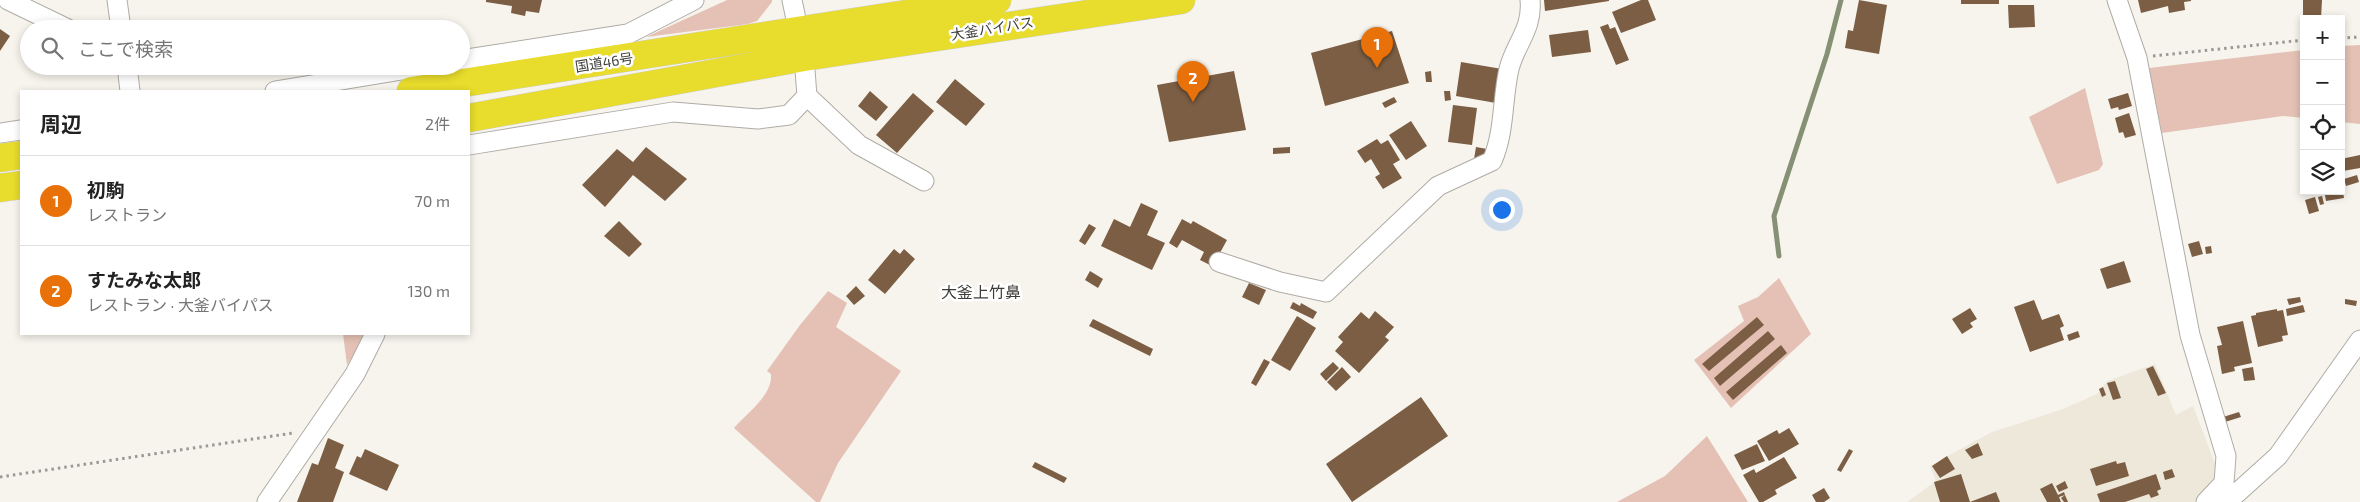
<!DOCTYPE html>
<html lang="ja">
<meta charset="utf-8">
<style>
body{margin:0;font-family:"Exo 2","Noto Sans JP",sans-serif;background:#f2f2f2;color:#222}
.controls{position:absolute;right:15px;top:15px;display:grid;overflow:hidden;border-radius:0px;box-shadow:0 2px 8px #0003}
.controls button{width:45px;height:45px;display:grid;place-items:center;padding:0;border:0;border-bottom:1px solid #e0e0e0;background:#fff;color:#222;font:25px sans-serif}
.you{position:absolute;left:1501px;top:209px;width:18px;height:18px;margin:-12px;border:4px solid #fff;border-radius:50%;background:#1a73e8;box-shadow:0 0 0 8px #1a73e833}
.badge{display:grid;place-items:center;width:32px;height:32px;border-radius:50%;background:#b45309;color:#fff;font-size:16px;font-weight:700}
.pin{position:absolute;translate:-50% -41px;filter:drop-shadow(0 1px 2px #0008)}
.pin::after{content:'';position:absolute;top:26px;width:18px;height:15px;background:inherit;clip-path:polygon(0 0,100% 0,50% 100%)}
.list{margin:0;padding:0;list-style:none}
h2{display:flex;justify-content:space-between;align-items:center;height:65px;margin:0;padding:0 20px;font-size:21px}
h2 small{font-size:16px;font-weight:400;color:#767676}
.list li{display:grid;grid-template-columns:32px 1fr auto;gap:15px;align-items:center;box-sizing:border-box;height:90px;padding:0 20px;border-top:1px solid #e0e0e0}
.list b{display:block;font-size:19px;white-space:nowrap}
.list p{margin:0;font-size:16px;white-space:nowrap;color:#767676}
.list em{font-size:16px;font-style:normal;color:#767676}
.icon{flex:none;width:28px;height:28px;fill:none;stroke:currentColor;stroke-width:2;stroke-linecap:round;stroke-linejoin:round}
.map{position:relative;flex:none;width:2360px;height:502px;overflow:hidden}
.search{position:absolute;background:#fff;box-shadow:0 2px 8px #0003;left:20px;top:20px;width:450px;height:55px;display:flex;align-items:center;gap:12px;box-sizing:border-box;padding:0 18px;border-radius:28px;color:#767676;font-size:19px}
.panel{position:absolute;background:#fff;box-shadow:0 2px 8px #0003;left:20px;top:90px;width:450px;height:245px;border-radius:0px}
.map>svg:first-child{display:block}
.built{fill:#eee8db}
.green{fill:#e4c1b4}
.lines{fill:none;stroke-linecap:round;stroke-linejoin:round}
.stream{stroke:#859074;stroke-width:5}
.building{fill:#7b5e43}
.minor-casing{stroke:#afaca6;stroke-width:21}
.highway-casing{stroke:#d1d0d0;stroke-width:29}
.path{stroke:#9b9994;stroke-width:3;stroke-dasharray:2.5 4;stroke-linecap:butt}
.minor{stroke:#fff;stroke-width:19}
.highway{stroke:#e8dc2c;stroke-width:28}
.labels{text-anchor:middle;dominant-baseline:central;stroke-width:5;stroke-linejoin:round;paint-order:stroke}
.street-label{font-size:14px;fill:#3e3d3a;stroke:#fff}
.quarter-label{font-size:16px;fill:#3e3d3a;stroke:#fff}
</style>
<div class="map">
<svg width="2360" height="502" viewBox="0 0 2360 502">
<rect width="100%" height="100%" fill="#f7f4ed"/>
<!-- built -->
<path class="built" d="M2155 364 2176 415 2193 406 2216 466 2214 481 2195 502H1907L1936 481 1930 466 1953 453 1992 432 2063 409 2097 394 2107 381Z"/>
<!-- green -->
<path class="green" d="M727 0H772V2L757 21 748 24 646 37Z
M2360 45V124L2341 122V46Z
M2304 50V118L2283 116 2162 133 2149 68Z
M2085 88 2103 164 2099 170 2057 184 2029 117Z
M1779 278 1811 334 1731 408 1694 360 1744 321 1738 306 1758 297Z
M828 291 847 303 836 327 901 371 838 463 820 502H816L734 428C747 413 773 395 771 374L767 371 800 325Z
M343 334H367L347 365Z
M1707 436 1748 502H1617L1665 476Z"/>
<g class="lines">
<!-- stream -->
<path class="stream" d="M1779 256 1774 216 1827 54 1841 0"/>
</g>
<!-- building -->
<path class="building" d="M486 0H542L539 13 526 11 525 16 511 13 512 6 486 2Z
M1544 0H1609V1L1545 11Z
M1641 0H1648L1656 20 1621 33 1612 12Z
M1859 0 1887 5 1879 54 1845 48 1848 30 1853 31Z
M1961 0H1999V4H1961Z
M2138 0H2191V1L2184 2 2185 10 2169 13 2168 6 2141 13Z
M2303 0H2322L2321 19H2303Z
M2008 5H2034L2035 27 2009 28Z
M1608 24 1610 29 1615 27 1629 60 1616 65 1600 27Z
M0 29 10 36 0 51Z
M1588 30 1591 52 1552 57 1549 35Z
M1392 31 1409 83 1325 106 1311 53Z
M1461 62 1502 69 1496 103 1456 96Z
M1234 71 1246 130 1169 142 1157 85Z
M1431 71 1432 82H1426L1425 72Z
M955 79 985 104 966 126 936 102Z
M870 91 888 107 876 121 858 106Z
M1444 91H1450L1451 100 1445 101Z
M913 93 934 111 897 153 876 135Z
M2128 93 2132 106 2119 110 2118 107 2111 109 2108 99Z
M1394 97 1397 102 1385 108 1382 103Z
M1453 105 1477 108 1472 145 1448 142Z
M2129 113 2136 135 2125 138 2123 132 2119 133 2115 118Z
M1411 121 1427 146 1406 160 1389 135Z
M1377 139 1381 144 1388 140 1400 160 1393 164 1402 178 1383 189 1375 177 1380 174 1371 159 1365 163 1357 151Z
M646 147 687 179 665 201 633 175 605 207 582 185 617 149 633 162Z
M1290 147V153L1273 154V148Z
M1476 147 1487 149 1485 161 1474 159Z
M2360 155V168L2343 171 2341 159Z
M2357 175 2359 182 2346 186 2344 179Z
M2343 191 2344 198 2326 201 2325 195Z
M2322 196 2324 204 2320 205 2318 197Z
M2315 197 2319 211 2309 214 2305 200Z
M1141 203 1158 211 1147 235 1165 243 1152 270 1101 246 1114 219 1130 227Z
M1182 219 1191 224 1193 221 1227 240 1215 262 1212 260 1210 265 1200 260 1204 252 1182 240 1177 248 1169 243Z
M619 221 642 244 629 257 604 236Z
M1089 224 1096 228 1085 245 1079 241Z
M2199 241 2203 254 2192 257 2188 244Z
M2211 246 2212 253 2206 254 2205 247Z
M894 249 900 254 904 249 915 259 885 294 868 280Z
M2124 261 2131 282 2107 289 2100 269Z
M1090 271 1103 279 1098 288 1085 280Z
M1249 283 1266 290 1259 305 1242 297Z
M856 286 865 296 854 305 846 296Z
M2300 297 2301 302 2289 305 2287 299Z
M2345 299 2357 301 2356 306 2345 304Z
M2034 300 2042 320 2059 314 2064 326 2060 328 2064 340 2030 352 2014 307Z
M1293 302 1300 306 1301 303 1317 312 1313 319 1290 308Z
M2303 305 2305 312 2287 316 2286 309Z
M1970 308 1977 319 1970 323 1973 327 1962 334 1952 319Z
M2277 309V311L2283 310 2288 335 2282 336 2283 341 2258 347 2251 316 2256 315V313Z
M1375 311 1394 327 1385 337 1389 340 1359 373 1335 351 1343 342 1338 337 1361 312 1369 319Z
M1297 316 1316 328 1290 371 1271 360Z
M1757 317 1764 325 1709 371 1702 364Z
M1093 319 1153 349 1150 356 1089 326Z
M2243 321 2252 363 2234 367 2235 371 2222 374 2217 346 2222 345 2217 327Z
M1768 331 1775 339 1720 386 1714 378Z
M2078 331 2080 337 2069 341 2067 335Z
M1781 345 1787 353 1733 400 1726 392Z
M1264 359 1270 362 1256 386 1251 383Z
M1333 362 1339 368 1326 381 1320 374Z
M2153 366 2166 393 2158 396 2146 369Z
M1342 367 1351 377 1336 391 1327 382Z
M2253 367 2255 380 2244 381 2242 369Z
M2115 381 2121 398 2113 400 2107 383Z
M2103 387 2106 395 2102 397 2099 389Z
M1421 397 1448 436 1352 502 1326 464Z
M2239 412 2241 417 2225 422 2223 417Z
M1789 428 1799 444 1769 461 1757 441 1777 430 1779 434Z
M328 438 344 445 335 468 344 472 333 502H297L312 463 318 465Z
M1978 443 1983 455 1972 459 1965 450Z
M1757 444 1765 461 1742 470 1734 455Z
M365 449 399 465 387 491 349 474 357 456 361 458Z
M1849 449 1853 451 1841 472 1837 470Z
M1947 456 1955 469 1940 478 1932 466Z
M1784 457 1797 478 1775 490 1777 494 1763 502H1759L1743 475 1754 469 1756 473Z
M2116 461 2117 464 2125 462 2129 476 2096 486 2090 469Z
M1035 462 1067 478 1064 483 1032 467Z
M2172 469 2175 477 2165 480 2163 472Z
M1961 474 1970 502 1996 492 2000 502H1940L1934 482Z
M2156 474 2161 489 2157 491 2159 495 2151 498 2149 494 2125 502H2100L2097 494Z
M2065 481 2068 488 2059 492 2056 486Z
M2052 483 2058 495 2064 492 2065 495 2059 497 2061 502H2047L2040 489Z
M1824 488 1830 498 1824 502H1816L1812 495Z
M2065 495 2068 502H2064L2061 498Z"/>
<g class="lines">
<defs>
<path id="minor" d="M8 0 68 29
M117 0 121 29
M2117 0 2137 58 2190 335 2226 456 2224 483 2206 502
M461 60 628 34 694 0
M127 66 130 91
M275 91 426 66
M807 96 859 145 924 181
M0 133 21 130
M469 145 673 112 758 119 789 115 807 96 804 57 792 0
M1219 262 1280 282 1326 292 1438 186 1492 161C1505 132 1502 99 1509 69 1515 44 1533 29 1530 0
M267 502 355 374 375 334
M2227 502 2278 456 2360 340"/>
<path id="highway" d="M411 91 997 0
M469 118 804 57 1181 0
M0 158 21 155
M0 188 21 185"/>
</defs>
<!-- minor casing -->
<use href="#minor" class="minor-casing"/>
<!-- highway casing -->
<use href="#highway" class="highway-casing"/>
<!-- path -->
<path class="path" d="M2341 38 2360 37
M2153 56 2304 40
M0 477 293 433"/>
<!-- minor -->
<use href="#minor" class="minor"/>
<!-- highway -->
<use href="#highway" class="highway"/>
</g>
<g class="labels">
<!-- street labels -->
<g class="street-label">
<text transform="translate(992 28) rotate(-9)">大釜バイパス</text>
<text transform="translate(604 62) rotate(-9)">国道46号</text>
</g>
<!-- quarter labels -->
<g class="quarter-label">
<text x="981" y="291">大釜上竹鼻</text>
</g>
</g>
</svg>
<div class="controls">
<button>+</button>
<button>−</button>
<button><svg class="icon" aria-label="locate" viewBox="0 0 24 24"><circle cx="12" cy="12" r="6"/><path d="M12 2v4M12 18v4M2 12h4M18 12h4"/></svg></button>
<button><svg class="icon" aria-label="layers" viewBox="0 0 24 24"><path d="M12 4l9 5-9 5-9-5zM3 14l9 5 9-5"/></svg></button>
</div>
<div class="you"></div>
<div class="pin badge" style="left:1377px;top:68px;background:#e8710a">1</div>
<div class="pin badge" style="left:1193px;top:102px;background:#e8710a">2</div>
<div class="search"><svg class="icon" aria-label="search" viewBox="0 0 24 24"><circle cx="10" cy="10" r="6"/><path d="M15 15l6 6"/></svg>ここで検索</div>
<section class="panel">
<h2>周辺<small>2件</small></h2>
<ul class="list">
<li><span class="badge" style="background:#e8710a">1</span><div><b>初駒</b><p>レストラン</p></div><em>70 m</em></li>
<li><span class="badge" style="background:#e8710a">2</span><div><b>すたみな太郎</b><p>レストラン · 大釜バイパス</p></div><em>130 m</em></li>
</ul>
</section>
</div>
